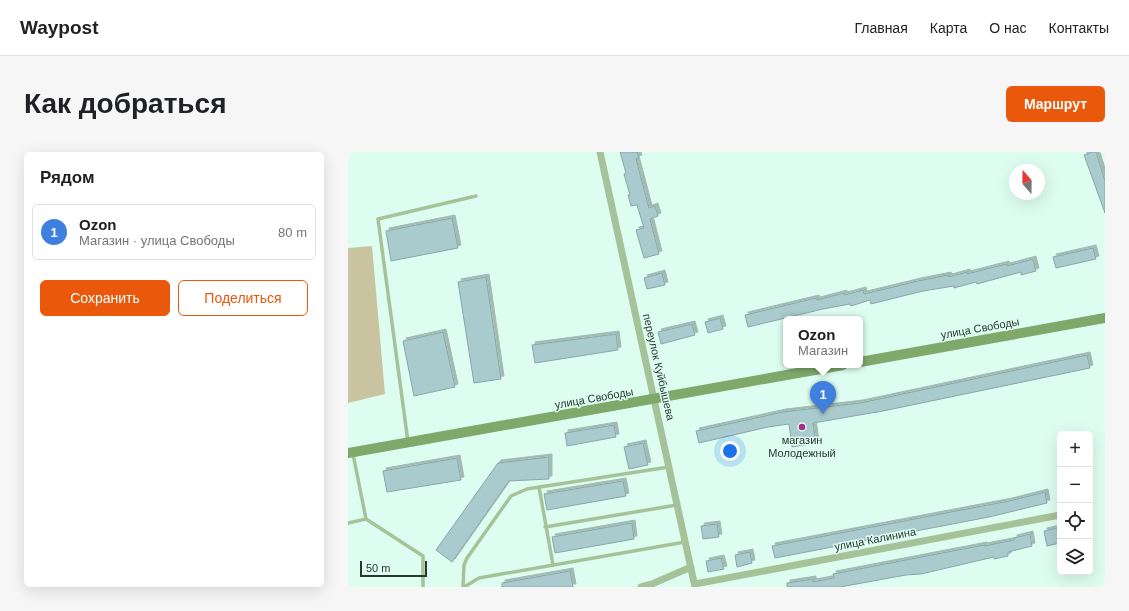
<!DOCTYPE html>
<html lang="ru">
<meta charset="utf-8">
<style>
body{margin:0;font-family:Helvetica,sans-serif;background:#f6f6f6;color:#202124}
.controls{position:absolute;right:12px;bottom:12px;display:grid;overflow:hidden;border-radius:6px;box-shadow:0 4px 16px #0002}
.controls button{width:36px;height:36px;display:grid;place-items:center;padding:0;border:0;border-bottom:1px solid #e0e0e0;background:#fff;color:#202124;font:20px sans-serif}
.compass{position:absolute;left:661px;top:12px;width:36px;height:36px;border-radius:50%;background:#fff;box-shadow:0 4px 16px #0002;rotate:340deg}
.scale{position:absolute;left:12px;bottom:10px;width:67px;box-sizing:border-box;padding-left:4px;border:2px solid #2a3631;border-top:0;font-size:11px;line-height:14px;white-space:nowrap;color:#2a3631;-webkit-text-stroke:3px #defdf1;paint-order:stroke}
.you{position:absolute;left:382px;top:299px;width:14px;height:14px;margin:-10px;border:3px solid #fff;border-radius:50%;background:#1a73e8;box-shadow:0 0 0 6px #1a73e833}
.badge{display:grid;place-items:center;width:26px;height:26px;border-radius:50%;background:#ea580c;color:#fff;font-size:13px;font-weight:700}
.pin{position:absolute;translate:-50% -33px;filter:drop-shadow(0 1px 2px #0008)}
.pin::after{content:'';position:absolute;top:21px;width:14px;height:12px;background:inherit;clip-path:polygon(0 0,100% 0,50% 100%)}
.popup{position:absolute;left:435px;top:164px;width:80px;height:52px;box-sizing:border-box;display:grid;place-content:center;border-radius:6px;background:#fff;filter:drop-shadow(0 1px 3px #0005);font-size:13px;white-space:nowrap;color:#757577}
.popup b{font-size:15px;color:#202124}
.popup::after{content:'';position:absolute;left:50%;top:100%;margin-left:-8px;border:8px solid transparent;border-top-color:#fff}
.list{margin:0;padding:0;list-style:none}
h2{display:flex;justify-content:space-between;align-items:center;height:52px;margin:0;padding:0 16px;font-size:17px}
h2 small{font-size:13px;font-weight:400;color:#757577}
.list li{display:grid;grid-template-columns:26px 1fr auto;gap:12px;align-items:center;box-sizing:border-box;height:56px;margin:0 8px 8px;padding:0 8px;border:1px solid #e0e0e0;border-radius:6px}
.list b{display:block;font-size:15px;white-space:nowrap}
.list p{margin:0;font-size:13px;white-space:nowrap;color:#757577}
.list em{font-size:13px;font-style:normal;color:#757577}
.actions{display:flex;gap:8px;padding:12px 16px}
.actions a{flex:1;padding:9px 0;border:1px solid #ea580c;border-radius:6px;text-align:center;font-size:14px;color:#ea580c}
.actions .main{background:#ea580c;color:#fff}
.icon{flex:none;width:22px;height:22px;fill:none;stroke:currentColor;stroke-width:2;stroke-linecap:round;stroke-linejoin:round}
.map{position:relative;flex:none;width:757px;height:435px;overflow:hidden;border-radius:6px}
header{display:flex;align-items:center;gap:24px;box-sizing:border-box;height:56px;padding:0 20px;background:#fff;border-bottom:1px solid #e0e0e0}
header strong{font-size:19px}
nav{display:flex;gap:22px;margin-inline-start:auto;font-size:14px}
.intro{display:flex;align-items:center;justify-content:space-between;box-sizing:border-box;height:96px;padding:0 24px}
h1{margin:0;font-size:28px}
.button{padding:10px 18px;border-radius:6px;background:#ea580c;color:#fff;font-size:14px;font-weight:700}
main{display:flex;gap:24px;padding:0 24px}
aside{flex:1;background:#fff;border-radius:6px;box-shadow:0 4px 16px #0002}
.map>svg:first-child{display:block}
.green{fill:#c9c49f}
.building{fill:#a9cbce;stroke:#86a7aa;filter:url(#shadow)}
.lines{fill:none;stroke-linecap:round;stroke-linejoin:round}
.service{stroke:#a6c299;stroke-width:3.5}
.minor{stroke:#a6c299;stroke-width:7}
.secondary{stroke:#7fa86b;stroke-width:10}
.poi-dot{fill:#a62f86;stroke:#defdf1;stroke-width:1.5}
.labels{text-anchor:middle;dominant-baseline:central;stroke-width:3;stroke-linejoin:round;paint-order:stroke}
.street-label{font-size:11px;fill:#2a3631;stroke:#defdf1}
.poi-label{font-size:11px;fill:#2a3631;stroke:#defdf1}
</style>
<header>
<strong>Waypost</strong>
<nav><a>Главная</a><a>Карта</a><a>О нас</a><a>Контакты</a></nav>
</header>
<div class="intro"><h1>Как добраться</h1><a class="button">Маршрут</a></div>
<main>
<aside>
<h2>Рядом<small></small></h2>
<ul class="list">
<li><span class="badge" style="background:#3f7fe0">1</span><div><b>Ozon</b><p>Магазин · улица Свободы</p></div><em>80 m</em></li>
</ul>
<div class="actions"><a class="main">Сохранить</a><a>Поделиться</a></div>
</aside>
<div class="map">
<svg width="757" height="435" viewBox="0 0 757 435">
<defs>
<filter id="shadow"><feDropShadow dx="3" dy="-3" stdDeviation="0" flood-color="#0004"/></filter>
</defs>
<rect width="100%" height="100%" fill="#defdf1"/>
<!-- green -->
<path class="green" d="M24 94 37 242 0 251V96Z"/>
<!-- building -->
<path class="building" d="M272 0H289L291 6 288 7 301 56 307 54 310 64 302 67 311 102 296 106 288 78 296 76 289 53 283 54 280 43H282L276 22 278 21Z
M744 0H748L757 29V61L736 3Z
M104 66 110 96 43 109 38 79Z
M745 96 748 107 708 116 705 105Z
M685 107 688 119 673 123V120L629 132 628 130 606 136V134L575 139 523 152 522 148 503 154 502 152 475 157 400 175 397 163 468 146 469 148 496 141V143L515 138 516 142 570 129 600 123 601 125 619 120V122L658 112 659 114Z
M314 121 317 133 299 137 296 126Z
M138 125 153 227 126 231 110 130Z
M372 166 375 177 360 181 357 170Z
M344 172 347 183 313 192 310 180Z
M95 180 107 235 66 244 55 189Z
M268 182 270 198 187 211 184 193Z
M739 203 742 216 535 259 465 271 468 291 444 295 441 272 420 275 351 291 348 279 435 260 512 251Z
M266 273 268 285 219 294 217 281Z
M295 291 300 313 281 317 276 295Z
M201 305V327L161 329 104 410 88 398 150 311Z
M109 306 113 328 39 340 35 319Z
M275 329 278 344 199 358 196 342Z
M697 340 699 351 641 365 427 406 424 394 661 349Z
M284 371 286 387 207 401 204 385Z
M369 372 371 385 355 387 353 374Z
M709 376 712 391 699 394 696 379Z
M682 382 684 394 660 400V404L646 407V405L573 422 558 423 492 435H439V431L465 427V430L486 426 485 422 636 393V394L666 388V386Z
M402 400 404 411 389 415 387 403Z
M373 406 376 417 360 420 358 409Z
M222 419 225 435H154V431Z"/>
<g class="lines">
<!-- service -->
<path class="service" d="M60 290 30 67 128 44
M191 335 205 413
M18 367 75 404V435
M0 371 18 367 5 302
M197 375 329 353
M115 435 116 413 119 406 163 344 179 337 321 315
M116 435 131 426 337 390"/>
<!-- minor -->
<path class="minor" d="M252 0 347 435
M347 432 712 363
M293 435 304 432 343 415"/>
<!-- secondary -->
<path class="secondary" d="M512 210 757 166
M0 301 495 213"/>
</g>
<!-- markers -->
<circle class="poi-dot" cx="454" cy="275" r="4"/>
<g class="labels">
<!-- street labels -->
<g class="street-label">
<text transform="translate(632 176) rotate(-10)">улица Свободы</text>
<text transform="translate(311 215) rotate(77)">переулок Куйбышева</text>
<text transform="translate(246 246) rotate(-10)">улица Свободы</text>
<text transform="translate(527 387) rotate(-11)">улица Калинина</text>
</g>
<!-- poi labels -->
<g class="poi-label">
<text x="454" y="288">магазин<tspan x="454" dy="13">Молодежный</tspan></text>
</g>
</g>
</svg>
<div class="controls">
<button>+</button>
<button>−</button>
<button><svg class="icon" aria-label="locate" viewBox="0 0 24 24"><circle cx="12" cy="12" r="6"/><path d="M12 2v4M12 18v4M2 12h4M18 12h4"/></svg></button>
<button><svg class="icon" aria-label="layers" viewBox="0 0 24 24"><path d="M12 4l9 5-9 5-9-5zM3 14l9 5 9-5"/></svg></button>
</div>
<svg class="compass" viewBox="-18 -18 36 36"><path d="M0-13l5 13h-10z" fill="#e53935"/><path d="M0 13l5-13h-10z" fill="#757577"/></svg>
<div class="scale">50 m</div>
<div class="you"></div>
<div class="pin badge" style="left:475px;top:262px;background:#3f7fe0">1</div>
<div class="popup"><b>Ozon</b>Магазин</div>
</div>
</main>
